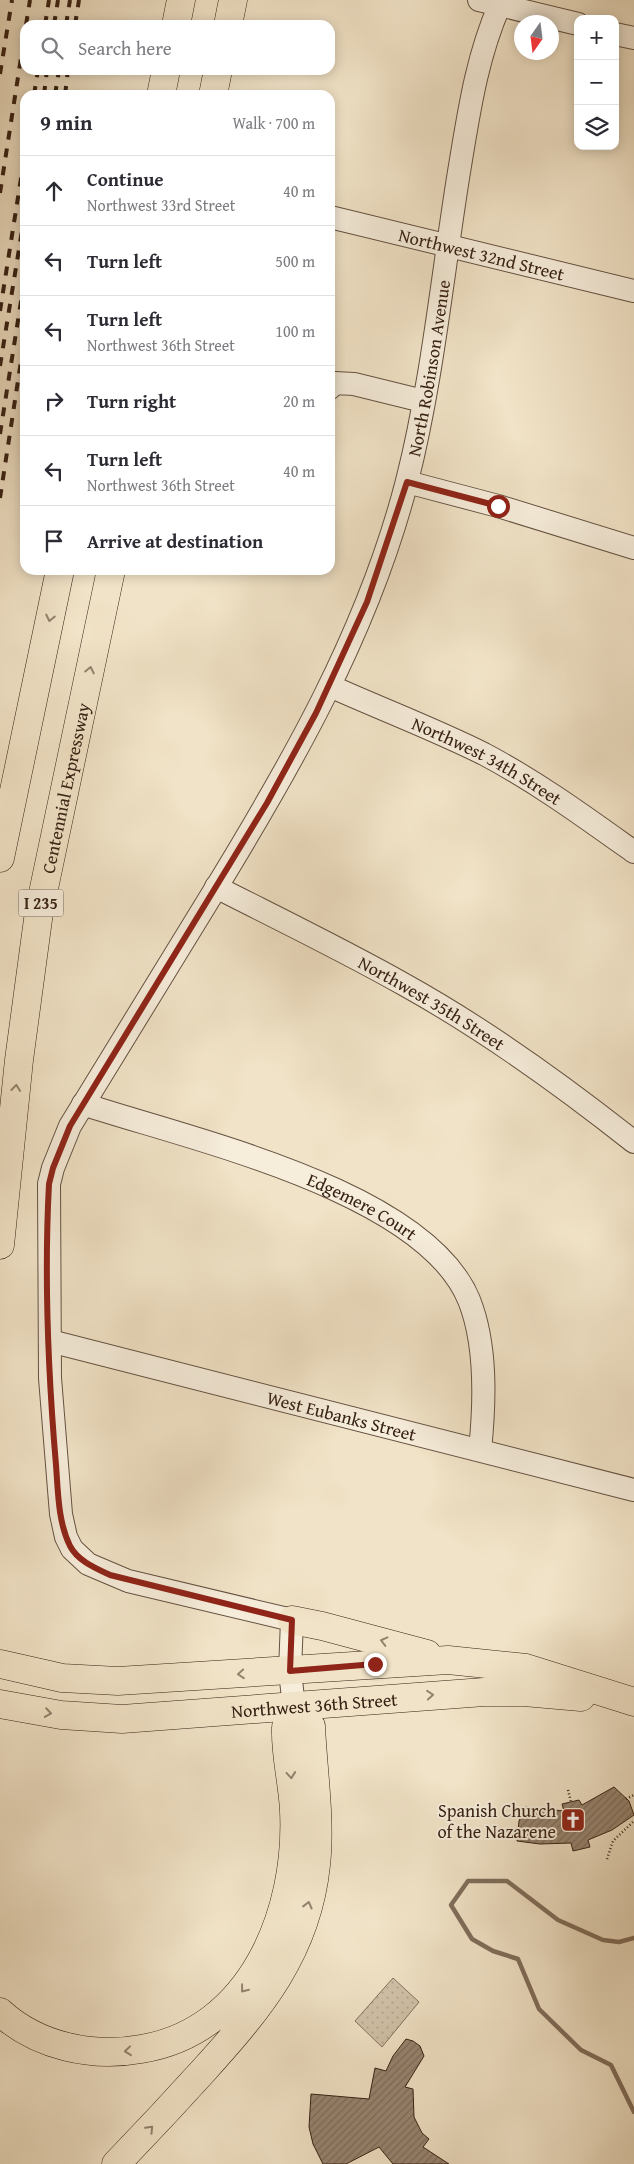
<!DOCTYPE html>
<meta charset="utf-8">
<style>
body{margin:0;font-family:"Gentium Book Plus",serif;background:#f2f2f3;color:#2b2b33}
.controls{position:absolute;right:15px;top:15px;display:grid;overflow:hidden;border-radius:10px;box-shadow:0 2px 12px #0003}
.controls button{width:45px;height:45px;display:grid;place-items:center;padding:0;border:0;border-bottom:1px solid #e1e1e2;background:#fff;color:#2b2b33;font:25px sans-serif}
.compass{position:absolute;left:514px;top:15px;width:45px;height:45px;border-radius:50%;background:#fff;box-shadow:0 2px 12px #0003;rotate:194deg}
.stop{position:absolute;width:15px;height:15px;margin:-11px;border:4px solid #8f2418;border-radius:50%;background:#fff}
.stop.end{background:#8f2418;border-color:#fff;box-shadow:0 1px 5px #0008}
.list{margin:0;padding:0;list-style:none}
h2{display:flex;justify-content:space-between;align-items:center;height:65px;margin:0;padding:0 20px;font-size:21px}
h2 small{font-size:16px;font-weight:400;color:#7c7c81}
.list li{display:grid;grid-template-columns:32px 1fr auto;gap:15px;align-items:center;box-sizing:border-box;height:70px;padding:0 20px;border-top:1px solid #e1e1e2}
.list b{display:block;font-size:19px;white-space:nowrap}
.list p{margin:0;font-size:16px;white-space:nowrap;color:#7c7c81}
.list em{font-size:16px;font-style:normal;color:#7c7c81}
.icon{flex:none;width:28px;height:28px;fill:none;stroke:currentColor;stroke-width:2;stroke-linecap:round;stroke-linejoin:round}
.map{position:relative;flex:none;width:634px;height:2164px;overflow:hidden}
.search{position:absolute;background:#fff;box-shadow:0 2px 12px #0003;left:20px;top:20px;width:315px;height:55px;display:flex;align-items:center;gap:12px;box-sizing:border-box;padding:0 18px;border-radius:15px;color:#7c7c81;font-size:19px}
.panel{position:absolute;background:#fff;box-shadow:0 2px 12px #0003;left:20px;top:90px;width:315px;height:485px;border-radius:15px}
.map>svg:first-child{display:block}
.green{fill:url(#green-dots);stroke:#84715e}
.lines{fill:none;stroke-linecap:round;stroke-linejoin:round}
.stream{stroke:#806d5b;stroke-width:4.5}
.building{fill:url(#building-hatch);stroke:#362014}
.minor-casing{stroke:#655141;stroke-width:24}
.major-casing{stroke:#362014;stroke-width:29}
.highway-casing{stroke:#362014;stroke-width:29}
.path{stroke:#362014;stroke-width:2.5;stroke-dasharray:1 2.5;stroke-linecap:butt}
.minor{stroke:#f6eddb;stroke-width:22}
.major{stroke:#f1e3c7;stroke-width:28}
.highway{stroke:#f1e3c7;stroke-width:28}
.rail{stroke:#362014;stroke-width:4;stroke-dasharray:9 9;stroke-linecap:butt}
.oneway{stroke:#94826e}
.route{stroke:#8f2418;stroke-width:6}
.labels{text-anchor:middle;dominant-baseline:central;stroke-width:4;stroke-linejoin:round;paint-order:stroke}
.shield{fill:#f6eddb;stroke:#705e50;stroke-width:1}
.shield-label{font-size:16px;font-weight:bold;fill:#362014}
.street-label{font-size:18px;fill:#362014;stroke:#f6eddb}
.poi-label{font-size:18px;fill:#362014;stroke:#f6eddb;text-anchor:end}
</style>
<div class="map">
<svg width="634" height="2164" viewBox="0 0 634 2164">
<defs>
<pattern id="green-dots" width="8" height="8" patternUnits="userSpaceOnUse" patternTransform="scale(1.25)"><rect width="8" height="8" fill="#d1c2a9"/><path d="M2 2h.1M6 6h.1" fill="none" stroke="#b4a691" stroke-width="1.8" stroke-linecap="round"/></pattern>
<pattern id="building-hatch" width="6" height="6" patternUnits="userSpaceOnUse" patternTransform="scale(1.25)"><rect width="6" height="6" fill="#978571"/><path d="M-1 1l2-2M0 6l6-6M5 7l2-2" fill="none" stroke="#7c6c5c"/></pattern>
</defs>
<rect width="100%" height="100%" fill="#f1e3c7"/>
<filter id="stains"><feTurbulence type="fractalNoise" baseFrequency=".004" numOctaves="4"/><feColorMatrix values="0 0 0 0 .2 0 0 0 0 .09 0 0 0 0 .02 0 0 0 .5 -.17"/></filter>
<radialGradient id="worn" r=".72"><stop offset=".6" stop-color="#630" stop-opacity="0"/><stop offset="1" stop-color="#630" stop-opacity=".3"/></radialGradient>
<!-- green -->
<path class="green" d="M393 1978 419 2002 382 2047 355 2021Z"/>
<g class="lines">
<!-- stream -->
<path class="stream" d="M634 1938 619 1942 603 1940 558 1920 507 1881H468L451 1905 472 1939 493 1951 518 1959 539 2009 581 2050 611 2065 634 2112"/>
</g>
<!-- building -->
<path class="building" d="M614 1787 629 1801 634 1815 612 1830 588 1840 590 1847 573 1851 571 1843 540 1844 517 1841 519 1821 525 1807 564 1811 562 1804 579 1800 582 1805Z
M406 2039 413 2041 420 2046 424 2056 405 2087 413 2089 414 2117 422 2133 429 2139 423 2147 449 2164H393L379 2147 346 2164H323L313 2144 309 2127 311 2094 369 2099 375 2068 386 2071 393 2056Z"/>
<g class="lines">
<defs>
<g id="minor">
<path d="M479 0 578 24"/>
<path d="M615 34 634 38"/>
<path id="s1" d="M330 217 634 291"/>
<path d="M330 388 335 383 354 384 423 401"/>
<path d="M407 482 498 506 634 548"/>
<path id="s2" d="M330 686C381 709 434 729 484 754 537 782 585 817 634 852"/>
<path id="s3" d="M216 887C279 919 343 950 405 985 486 1030 562 1085 634 1142"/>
<path id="s4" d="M83 1104C188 1139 424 1190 469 1300 487 1345 485 1402 480 1450"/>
<path id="s5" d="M50 1341 634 1490"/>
<path id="s6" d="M294 1707 290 1671 292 1620 128 1581 88 1564 72 1549 66 1537 61 1514 50 1378 49 1184 53 1168 70 1126C116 1051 162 976 208 901 289 769 368 633 407 481 432 382 442 279 458 178 468 118 476 56 502 0"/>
</g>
<g id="major">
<path d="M292 1620 322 1626 427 1654"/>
<path d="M0 1664 62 1678 118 1681 448 1660 526 1668 634 1702"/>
<path id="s7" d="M0 1704 61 1715 122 1719 484 1692H524L581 1697"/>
</g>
<g id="highway">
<path d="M176 25 181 0"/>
<path d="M228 25 233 0"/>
<path d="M161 95 166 70"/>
<path d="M213 95 218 70"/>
<path d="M0 858 60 570"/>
<path id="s8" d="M0 1245 19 1060 39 912 111 570"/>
<path d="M0 2012C37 2046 92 2058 141 2049 252 2031 299 1912 294 1811 293 1784 285 1756 286 1728 286 1722 291 1714 294 1707L311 1726C313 1771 321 1820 316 1865 307 1952 260 2008 204 2070 175 2102 146 2133 116 2164"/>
</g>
</defs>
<!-- minor casing -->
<use href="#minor" class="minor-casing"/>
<!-- major casing -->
<use href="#major" class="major-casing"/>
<!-- highway casing -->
<use href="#highway" class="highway-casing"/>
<!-- path -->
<path class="path" d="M568 1790 571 1802
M626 1799 634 1795
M607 1859 613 1841 634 1821"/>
<!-- minor -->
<use href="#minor" class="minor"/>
<!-- major -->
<use href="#major" class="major"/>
<!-- highway -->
<use href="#highway" class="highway"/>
<!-- rail -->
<path class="rail" d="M26 25 30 0
M45 25 49 0
M54 25 58 0
M66 25 70 0
M75 25 79 0
M0 74 12 0
M34 95 38 70
M44 95 47 70
M55 95 59 70
M65 95 68 70
M0 193 25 32
M0 311 25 153
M0 366 25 212
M0 434 25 276
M0 498 25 335"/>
</g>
<!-- one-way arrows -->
<defs><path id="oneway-chevron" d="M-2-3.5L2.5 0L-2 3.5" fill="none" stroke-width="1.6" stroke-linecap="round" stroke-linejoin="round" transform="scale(1.25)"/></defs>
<g class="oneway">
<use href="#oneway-chevron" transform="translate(50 618) rotate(102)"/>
<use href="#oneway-chevron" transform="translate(90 670) rotate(-78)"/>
<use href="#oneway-chevron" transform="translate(16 1088) rotate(-84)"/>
<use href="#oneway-chevron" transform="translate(384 1641) rotate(-166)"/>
<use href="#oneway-chevron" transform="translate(241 1674) rotate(176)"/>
<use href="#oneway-chevron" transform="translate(430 1695) rotate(-5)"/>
<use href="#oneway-chevron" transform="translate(48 1713) rotate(9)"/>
<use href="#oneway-chevron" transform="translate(291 1775) rotate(85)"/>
<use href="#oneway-chevron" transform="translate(308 1905) rotate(-76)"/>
<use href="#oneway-chevron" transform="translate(244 1989) rotate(128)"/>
<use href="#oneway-chevron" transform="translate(128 2051) rotate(174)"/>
<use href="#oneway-chevron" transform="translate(150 2129) rotate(-46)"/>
</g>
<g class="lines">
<!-- route -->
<path class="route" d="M375 1664 290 1671 292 1620 110 1575C95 1568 78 1561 70 1546 58 1522 58 1491 56 1465 48 1372 44 1277 49 1184L53 1168 70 1126 267 803 316 713 367 602 407 482 498 506"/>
</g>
<!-- icons -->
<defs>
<symbol id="church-square" viewBox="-11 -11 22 22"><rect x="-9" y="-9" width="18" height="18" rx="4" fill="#8f2418" stroke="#f6eddb"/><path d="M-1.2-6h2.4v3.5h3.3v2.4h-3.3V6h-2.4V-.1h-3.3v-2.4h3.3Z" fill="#fff"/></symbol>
</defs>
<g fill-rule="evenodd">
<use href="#church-square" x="559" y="1806" width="28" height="28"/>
</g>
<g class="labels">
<!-- shield labels -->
<rect class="shield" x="18.5" y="889.5" width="45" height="27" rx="4"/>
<g class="shield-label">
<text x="41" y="903">I 235</text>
</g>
<!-- street labels -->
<g class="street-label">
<text stroke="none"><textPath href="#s1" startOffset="156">Northwest 32nd Street</textPath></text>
<text stroke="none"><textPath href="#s6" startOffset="1596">North Robinson Avenue</textPath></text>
<text stroke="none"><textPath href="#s2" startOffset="174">Northwest 34th Street</textPath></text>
<text stroke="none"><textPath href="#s8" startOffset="462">Centennial Expressway</textPath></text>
<text stroke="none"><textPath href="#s3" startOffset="245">Northwest 35th Street</textPath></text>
<text stroke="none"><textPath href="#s4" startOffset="298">Edgemere Court</textPath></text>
<text stroke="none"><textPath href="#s5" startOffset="301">West Eubanks Street</textPath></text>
<text stroke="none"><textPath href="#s7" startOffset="316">Northwest 36th Street</textPath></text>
</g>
<!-- poi labels -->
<g class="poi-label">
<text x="556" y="1810">Spanish Church<tspan x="556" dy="21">of the Nazarene</tspan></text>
</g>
</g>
<rect width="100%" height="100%" filter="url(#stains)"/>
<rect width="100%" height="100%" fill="url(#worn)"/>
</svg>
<div class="controls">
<button>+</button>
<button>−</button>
<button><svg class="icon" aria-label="layers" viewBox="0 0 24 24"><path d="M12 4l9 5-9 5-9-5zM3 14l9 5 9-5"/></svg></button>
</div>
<svg class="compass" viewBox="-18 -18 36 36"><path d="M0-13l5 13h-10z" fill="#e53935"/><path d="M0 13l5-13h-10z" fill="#7c7c81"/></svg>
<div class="stop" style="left:498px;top:506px"></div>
<div class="stop end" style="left:375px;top:1664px"></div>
<div class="search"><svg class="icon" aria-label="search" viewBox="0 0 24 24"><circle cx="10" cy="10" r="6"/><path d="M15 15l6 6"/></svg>Search here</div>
<section class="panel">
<h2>9 min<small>Walk · 700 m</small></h2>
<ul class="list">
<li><svg class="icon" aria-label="ahead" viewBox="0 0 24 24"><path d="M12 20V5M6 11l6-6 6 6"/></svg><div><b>Continue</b><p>Northwest 33rd Street</p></div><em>40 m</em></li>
<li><svg class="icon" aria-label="left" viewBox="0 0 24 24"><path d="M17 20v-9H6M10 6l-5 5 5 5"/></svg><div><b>Turn left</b></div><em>500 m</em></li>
<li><svg class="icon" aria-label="left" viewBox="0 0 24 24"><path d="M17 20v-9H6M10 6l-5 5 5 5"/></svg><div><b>Turn left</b><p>Northwest 36th Street</p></div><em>100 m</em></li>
<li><svg class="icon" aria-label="right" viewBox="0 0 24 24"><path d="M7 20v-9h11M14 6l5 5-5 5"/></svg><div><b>Turn right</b></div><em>20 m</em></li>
<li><svg class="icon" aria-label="left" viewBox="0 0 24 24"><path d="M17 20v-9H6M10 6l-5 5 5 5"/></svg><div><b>Turn left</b><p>Northwest 36th Street</p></div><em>40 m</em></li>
<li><svg class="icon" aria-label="arrive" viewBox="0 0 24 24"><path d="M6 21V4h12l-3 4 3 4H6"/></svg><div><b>Arrive at destination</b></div></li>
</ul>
</section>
</div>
